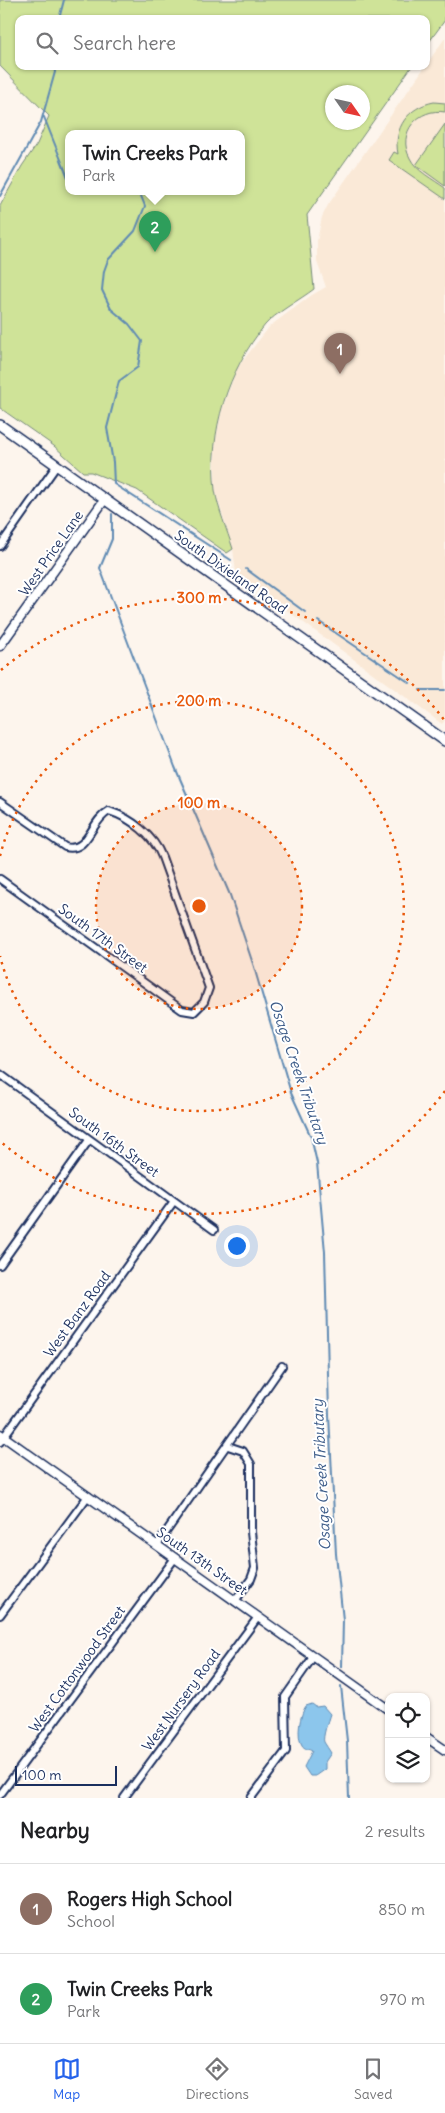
<!DOCTYPE html>
<style>
body{margin:0;font-family:Delius,sans-serif;background:#f6f6f6;color:#202124}
.controls{position:absolute;right:15px;bottom:15px;display:grid;overflow:hidden;border-radius:10px;box-shadow:0 1px 4px #0004}
.controls button{width:45px;height:45px;display:grid;place-items:center;padding:0;border:0;border-bottom:1px solid #e0e0e0;background:#fff;color:#202124;font:25px sans-serif}
.compass{position:absolute;left:325px;top:85px;width:45px;height:45px;border-radius:50%;background:#fff;box-shadow:0 1px 4px #0004;rotate:124deg}
.scale{position:absolute;left:15px;bottom:12px;width:102px;box-sizing:border-box;padding-left:5px;border:2px solid #1b2f5e;border-top:0;font-size:14px;line-height:18px;white-space:nowrap;color:#1b2f5e;-webkit-text-stroke:4px #fff;paint-order:stroke}
.you{position:absolute;left:236px;top:1245px;width:18px;height:18px;margin:-12px;border:4px solid #fff;border-radius:50%;background:#1a73e8;box-shadow:0 0 0 8px #1a73e833}
.badge{display:grid;place-items:center;width:32px;height:32px;border-radius:50%;background:#2563eb;color:#fff;font-size:16px;font-weight:700}
.pin{position:absolute;translate:-50% -41px;filter:drop-shadow(0 1px 2px #0008)}
.pin::after{content:'';position:absolute;top:26px;width:18px;height:15px;background:inherit;clip-path:polygon(0 0,100% 0,50% 100%)}
.popup{position:absolute;left:65px;top:130px;width:180px;height:65px;box-sizing:border-box;display:grid;place-content:center;border-radius:10px;background:#fff;filter:drop-shadow(0 1px 4px #0005);font-size:16px;white-space:nowrap;color:#757577}
.popup b{font-size:19px;color:#202124}
.popup::after{content:'';position:absolute;left:50%;top:100%;margin-left:-10px;border:10px solid transparent;border-top-color:#fff}
.list{margin:0;padding:0;list-style:none}
h2{display:flex;justify-content:space-between;align-items:center;height:65px;margin:0;padding:0 20px;font-size:21px}
h2 small{font-size:16px;font-weight:400;color:#757577}
.list li{display:grid;grid-template-columns:32px 1fr auto;gap:15px;align-items:center;box-sizing:border-box;height:90px;padding:0 20px;border-top:1px solid #e0e0e0}
.list b{display:block;font-size:19px;white-space:nowrap}
.list p{margin:0;font-size:16px;white-space:nowrap;color:#757577}
.list em{font-size:16px;font-style:normal;color:#757577}
.icon{flex:none;width:28px;height:28px;fill:none;stroke:currentColor;stroke-width:2;stroke-linecap:round;stroke-linejoin:round}
.map{position:relative;flex:none;width:445px;height:1798px;overflow:hidden}
.search{position:absolute;background:#fff;box-shadow:0 1px 4px #0004;left:15px;right:15px;top:15px;height:55px;display:flex;align-items:center;gap:12px;box-sizing:border-box;padding:0 18px;border-radius:10px;color:#757577;font-size:19px}
.sheet{height:245px;background:#fff}
nav{display:flex;justify-content:space-around;align-items:center;box-sizing:border-box;height:70px;border-top:1px solid #e0e0e0;background:#fff;font-size:14px;color:#757577}
nav a{display:grid;justify-items:center;gap:2px}
nav .on{color:#2563eb}
.map>svg:first-child{display:block}
.built{fill:#fae9d7}
.green{fill:#cfe398;stroke:#75897b;fill-rule:evenodd}
.water{fill:#8cc6ec;stroke:#5f8ab3}
.lines{fill:none;stroke-linecap:round;stroke-linejoin:round}
.stream{stroke:#5f8ab3;stroke-width:2}
.minor-casing{stroke:#1b2f5e;stroke-width:10}
.tertiary-casing{stroke:#1b2f5e;stroke-width:11}
.secondary-casing{stroke:#1b2f5e;stroke-width:12}
.minor{stroke:#fff;stroke-width:6}
.tertiary{stroke:#fff;stroke-width:8}
.secondary{stroke:#fff;stroke-width:9}
.ring{fill:none;stroke:#e8590c;stroke-width:2.5;stroke-dasharray:2.5 5}
.labels{text-anchor:middle;dominant-baseline:central;stroke-width:4;stroke-linejoin:round;paint-order:stroke}
.street-label{font-size:14px;fill:#1b2f5e;stroke:#fff}
.water-label{font-size:15px;font-style:italic;fill:#3d5c89;stroke:#fff}
.centre{fill:#e8590c;stroke:#fff;stroke-width:2.5}
.ring-label{font-size:15px;text-anchor:middle;font-weight:bold;fill:#e8590c;stroke:#fff;stroke-width:4;stroke-linejoin:round;paint-order:stroke}
</style>
<div class="map">
<svg width="445" height="1798" viewBox="0 0 445 1798">
<rect width="100%" height="100%" fill="#fdf5ed"/>
<filter id="ink" filterUnits="userSpaceOnUse"><feTurbulence type="fractalNoise" baseFrequency=".02" numOctaves="2"/><feDisplacementMap in="SourceGraphic" scale="10" xChannelSelector="R" yChannelSelector="G"/><feConvolveMatrix kernelMatrix="1 2 1 2 8 2 1 2 1" color-interpolation-filters="sRGB"/></filter>
<g filter="url(#ink)">
<!-- built -->
<path class="built" d="M445 38V720L442 724 236 573 233 549 215 491V442L222 409 237 368 270 326 312 295 326 287 317 262V241L322 217 328 205Z"/>
<!-- green -->
<path class="green" d="M0 0H445V20L426 46V19H19V66H412L307 215 314 289C301 299 274 314 265 325 228 370 208 432 215 490 218 509 227 530 233 549L227 553 137 490 91 472H83L54 446 0 408V206L22 166 37 144 49 116 0 66ZM332 92H362V122H332ZM69 133H241V191H69Z
M434 102 445 103V112C419 107 396 133 410 158 416 171 433 179 445 188V199L389 160 394 152 398 154C393 128 408 107 434 102Z
M445 124V186L416 165Z"/>
<!-- water -->
<path class="water" d="M312 1704 316 1707 323 1706 330 1714C328 1720 322 1738 324 1742 326 1746 329 1749 331 1753L325 1762V1769L315 1776H310L304 1767 312 1751C309 1749 304 1749 302 1745 296 1736 300 1714 306 1706Z"/>
<g class="lines">
<!-- stream -->
<path class="stream" d="M59 19 64 0
M44 117 69 180
M139 191 145 206 135 231 108 260 104 271 102 290 111 309 129 324 142 341 138 367 119 381 107 428 113 462 114 484 231 560
M0 196 41 122 55 72 54 66
M112 514V539L100 568 175 767 230 895 254 967 291 1093 311 1137 317 1163 325 1252 329 1415 336 1554 343 1620 342 1667
M246 569 305 612
M318 621 410 683
M420 690H445
M341 1686 347 1741 349 1798"/>
<defs>
<path id="minor" d="M0 546 57 465
M0 802 65 847C89 853 90 821 109 811 131 818 154 836 162 857L209 988 204 1002 194 1012 182 1010 0 879
M0 1074 214 1230
M0 1265 89 1140
M0 1442 174 1201
M228 1446 243 1451 251 1464V1532L255 1568 251 1579 235 1601
M157 1545 282 1366
M0 1615 88 1496
M0 1795 175 1558
M124 1798 258 1617
M251 1798 286 1751 285 1697 313 1657"/>
<path id="tertiary" d="M0 646 105 499
M0 1434 389 1710
M426 1737 445 1750"/>
<path id="secondary" d="M0 425 445 741"/>
</defs>
<!-- minor casing -->
<use href="#minor" class="minor-casing"/>
<!-- tertiary casing -->
<use href="#tertiary" class="tertiary-casing"/>
<!-- secondary casing -->
<use href="#secondary" class="secondary-casing"/>
<!-- minor -->
<use href="#minor" class="minor"/>
<!-- tertiary -->
<use href="#tertiary" class="tertiary"/>
<!-- secondary -->
<use href="#secondary" class="secondary"/>
</g>
</g>
<!-- distance rings -->
<circle cx="199" cy="906" r="103" fill="#e8590c" fill-opacity=".12"/>
<g class="ring">
<circle cx="199" cy="906" r="103"/>
<path d="M0 856A205 205 0 1 1 0 956"/>
<path d="M445 1091A308 308 0 0 1 1 1142M1 670A308 308 0 0 1 445 721"/>
</g>
<g class="labels">
<!-- street labels -->
<g class="street-label">
<text transform="translate(51 553) rotate(-55)">West Price Lane</text>
<text transform="translate(231 572) rotate(35)">South Dixieland Road</text>
<text transform="translate(103 938) rotate(36)">South 17th Street</text>
<text transform="translate(114 1142) rotate(36)">South 16th Street</text>
<text transform="translate(77 1314) rotate(-54)">West Banz Road</text>
<text transform="translate(202 1561) rotate(35)">South 13th Street</text>
<text transform="translate(77 1669) rotate(-54)">West Cottonwood Street</text>
<text transform="translate(181 1700) rotate(-54)">West Nursery Road</text>
</g>
<!-- water labels -->
<g class="water-label">
<text transform="translate(299 1072) rotate(71)">Osage Creek Tributary</text>
<text transform="translate(321 1475) rotate(-93)">Osage Creek Tributary</text>
</g>
</g>
<circle cx="199" cy="906" r="8" class="centre"/>
<g class="ring-label">
<text x="199" y="603">300 m</text>
<text x="199" y="706">200 m</text>
<text x="199" y="808">100 m</text>
</g>
</svg>
<div class="controls">
<button><svg class="icon" aria-label="locate" viewBox="0 0 24 24"><circle cx="12" cy="12" r="6"/><path d="M12 2v4M12 18v4M2 12h4M18 12h4"/></svg></button>
<button><svg class="icon" aria-label="layers" viewBox="0 0 24 24"><path d="M12 4l9 5-9 5-9-5zM3 14l9 5 9-5"/></svg></button>
</div>
<svg class="compass" viewBox="-18 -18 36 36"><path d="M0-13l5 13h-10z" fill="#e53935"/><path d="M0 13l5-13h-10z" fill="#757577"/></svg>
<div class="scale">100 m</div>
<div class="you"></div>
<div class="pin badge" style="left:340px;top:374px;background:#8d6e63">1</div>
<div class="pin badge" style="left:155px;top:252px;background:#2e9e5b">2</div>
<div class="popup"><b>Twin Creeks Park</b>Park</div>
<div class="search"><svg class="icon" aria-label="search" viewBox="0 0 24 24"><circle cx="10" cy="10" r="6"/><path d="M15 15l6 6"/></svg>Search here</div>
</div>
<section class="sheet">
<h2>Nearby<small>2 results</small></h2>
<ul class="list">
<li><span class="badge" style="background:#8d6e63">1</span><div><b>Rogers High School</b><p>School</p></div><em>850 m</em></li>
<li><span class="badge" style="background:#2e9e5b">2</span><div><b>Twin Creeks Park</b><p>Park</p></div><em>970 m</em></li>
</ul>
</section>
<nav>
<a class="on"><svg class="icon" aria-label="map" viewBox="0 0 24 24"><path d="M3 6l6-2 6 2 6-2v14l-6 2-6-2-6 2zM9 4v14M15 6v14"/></svg>Map</a>
<a><svg class="icon" aria-label="directions" viewBox="0 0 24 24"><path d="M12 3l9 9-9 9-9-9zM9 14v-3h6M13 9l2 2-2 2"/></svg>Directions</a>
<a><svg class="icon" aria-label="saved" viewBox="0 0 24 24"><path d="M7 4h10v16l-5-4-5 4z"/></svg>Saved</a>
</nav>
